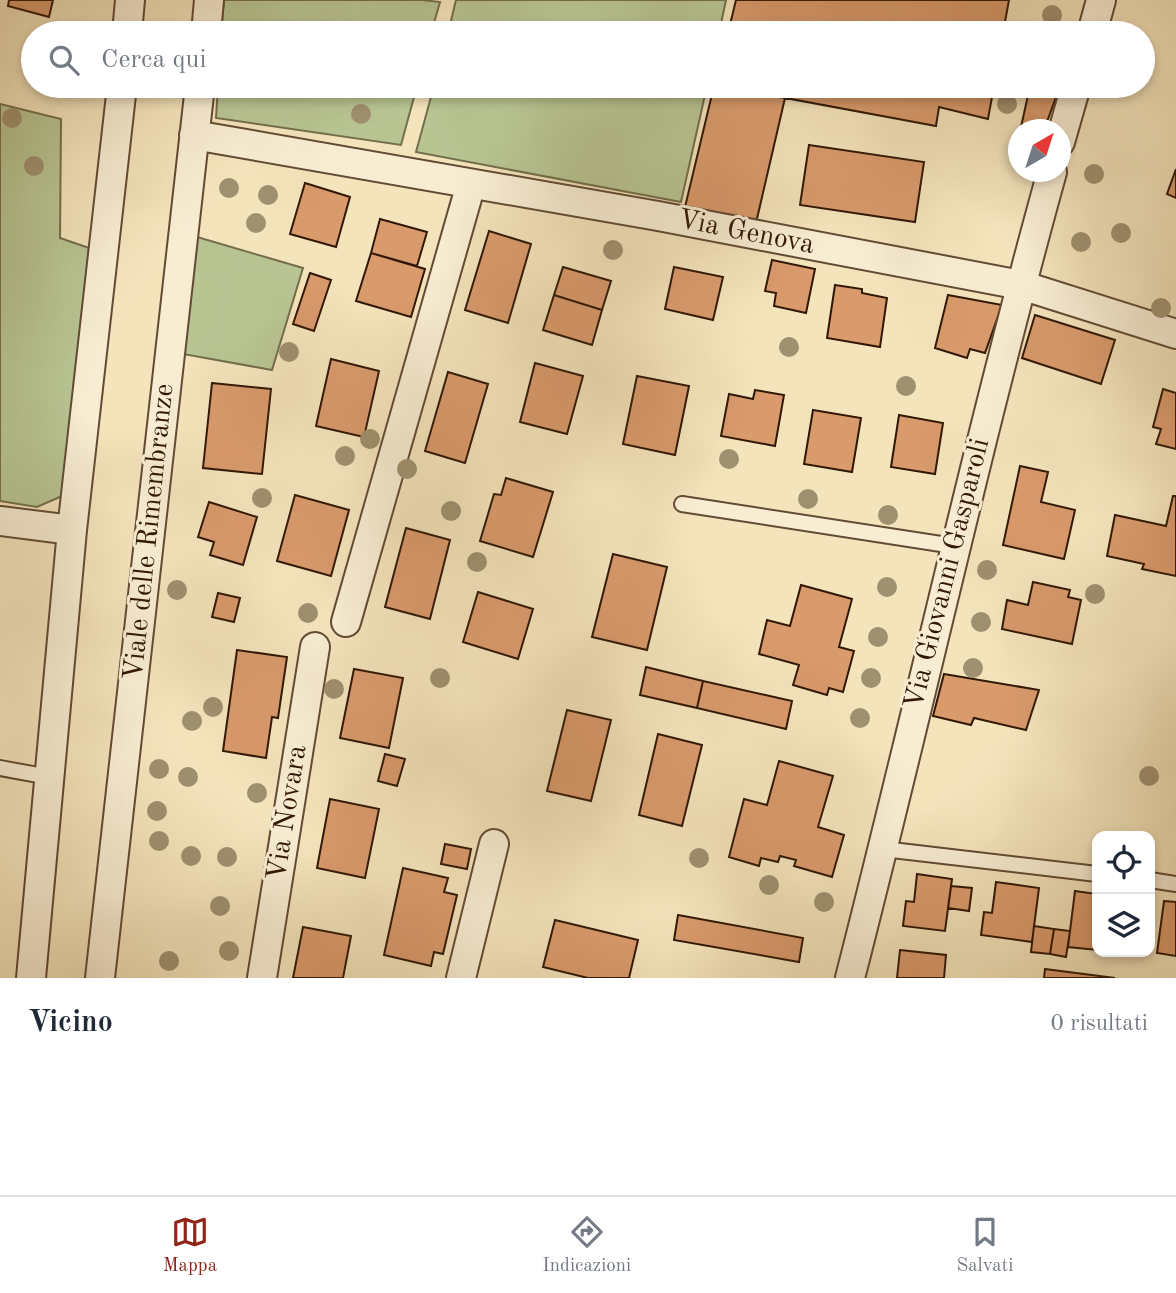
<!DOCTYPE html>
<html lang="it">
<style>
body{margin:0;font-family:"Old Standard TT",serif;background:#f6f6f7;color:#1f2937}
.controls{position:absolute;right:21px;bottom:21px;display:grid;overflow:hidden;border-radius:14px;box-shadow:0 4px 10px #0003}
.controls button{width:63px;height:63px;display:grid;place-items:center;padding:0;border:0;border-bottom:2px solid #e0e1e3;background:#fff;color:#1f2937;font:35px sans-serif}
.compass{position:absolute;left:1008px;top:119px;width:63px;height:63px;border-radius:50%;background:#fff;box-shadow:0 4px 10px #0003;rotate:39deg}
.list{margin:0;padding:0;list-style:none}
h2{display:flex;justify-content:space-between;align-items:center;height:91px;margin:0;padding:0 28px;font-size:30px}
h2 small{font-size:23px;font-weight:400;color:#747a83}
.icon{flex:none;width:38px;height:38px;fill:none;stroke:currentColor;stroke-width:2;stroke-linecap:round;stroke-linejoin:round}
.map{position:relative;flex:none;width:1176px;height:978px;overflow:hidden}
.search{position:absolute;background:#fff;box-shadow:0 4px 10px #0003;left:21px;right:21px;top:21px;height:77px;display:flex;align-items:center;gap:18px;box-sizing:border-box;padding:0 24px;border-radius:38px;color:#747a83;font-size:26px}
.sheet{height:217px;background:#fff}
nav{display:flex;justify-content:space-around;align-items:center;box-sizing:border-box;height:98px;border-top:2px solid #e0e1e3;background:#fff;font-size:19px;color:#747a83}
nav a{display:grid;justify-items:center;gap:4px}
nav .on{color:#8f2418}
.map>svg:first-child{display:block}
.green{fill:#b8c593;stroke:#746e4c;stroke-width:2}
.building{fill:#d99a6c;stroke:#311806;stroke-width:2}
.lines{fill:none;stroke-linecap:round;stroke-linejoin:round}
.service-casing{stroke:#624b34;stroke-width:18}
.minor-casing{stroke:#624b34;stroke-width:32}
.service{stroke:#f8edd3;stroke-width:14}
.minor{stroke:#f8edd3;stroke-width:28}
.tree{fill:#9f906f}
.labels{text-anchor:middle;dominant-baseline:central;stroke-width:6;stroke-linejoin:round;paint-order:stroke}
.street-label{font-size:28px;fill:#311806;stroke:#f8edd3}
</style>
<div class="map">
<svg width="1176" height="978" viewBox="0 0 1176 978">
<rect width="100%" height="100%" fill="#f4e4bc"/>
<filter id="stains"><feTurbulence type="fractalNoise" baseFrequency=".00286" numOctaves="4"/><feColorMatrix values="0 0 0 0 .2 0 0 0 0 .09 0 0 0 0 .02 0 0 0 .5 -.17"/></filter>
<radialGradient id="worn" r=".72"><stop offset=".6" stop-color="#630" stop-opacity="0"/><stop offset="1" stop-color="#630" stop-opacity=".3"/></radialGradient>
<!-- green -->
<path class="green" d="M224 0H422L440 2 431 33H221Z
M456 0H726L719 33H448Z
M218 86H417L401 145 216 118Z
M434 86H707L681 202 416 152Z
M0 104 61 119 60 238 89 248 62 496 37 507 0 501Z
M197 237 303 268 272 370 183 354Z"/>
<!-- building -->
<path class="building" d="M9 0H53L49 17 8 6Z
M736 0H1009L1003 33H728Z
M714 86 785 98 756 223 685 207Z
M721 86H994L988 119 939 107 936 126Z
M1030 86H1060L1044 130 1021 127Z
M809 145 924 162 915 222 800 205Z
M1176 169V198L1167 194Z
M305 183 350 197 336 247 290 234Z
M380 219 427 232 417 266 371 253Z
M489 231 531 244 508 323 465 310Z
M371 253 425 269 411 317 356 301Z
M772 260 815 269 806 313 774 306 776 293 765 291Z
M563 267 611 281 602 310 554 295Z
M674 267 723 277 713 320 665 309Z
M310 273 331 280 314 331 293 324Z
M835 285 862 289V293L887 298 880 347 827 338Z
M554 295 602 310 592 345 543 330Z
M948 295 1002 305 985 353 970 349 967 358 935 348Z
M1035 315 1115 340 1101 384 1022 358Z
M331 359 379 371 364 437 316 426Z
M535 363 583 376 567 434 520 422Z
M448 372 488 384 465 463 425 451Z
M637 376 689 386 675 455 623 444Z
M212 383 271 389 262 474 203 468Z
M1163 389 1176 393V449L1156 444 1161 429 1153 427Z
M755 390 784 395 775 446 721 436 729 394 753 399Z
M813 410 861 418 852 472 804 464Z
M899 415 943 423 935 474 891 467Z
M1020 466 1048 472 1041 502 1075 510 1064 559 1003 545Z
M506 478 553 492 533 557 480 541 494 494 501 495Z
M295 495 349 510 331 576 277 561Z
M1173 496H1176V576L1142 569 1144 564 1107 556 1115 515 1166 526Z
M209 502 257 517 243 565 210 555 214 542 198 537Z
M406 528 450 540 430 619 385 607Z
M613 554 667 567 647 650 592 637Z
M1033 582 1070 590 1068 597 1081 600 1072 644 1002 629 1007 600 1028 605Z
M801 585 852 599 839 647 854 651 843 692 829 688 827 695 793 685 799 665 759 654 767 620 790 626Z
M478 592 533 609 518 659 463 642Z
M218 593 240 598 234 622 212 617Z
M237 650 287 657 278 718 272 717 266 758 223 751Z
M646 667 703 681 697 708 640 695Z
M354 669 403 678 389 748 340 738Z
M944 674 1039 690 1026 730 974 718 971 725 933 716Z
M703 681 792 701 786 729 697 708Z
M567 710 611 720 591 801 547 791Z
M658 734 702 745 682 826 639 815Z
M385 754 405 759 397 786 378 781Z
M779 761 833 776 818 827 844 835 832 877 794 866 796 860 780 856 778 862 761 858 759 866 729 857 744 799 767 805Z
M330 799 379 809 365 878 317 868Z
M445 844 471 849 467 869 441 864Z
M403 868 448 878 444 892 457 895 443 954 434 952 431 966 384 955Z
M917 874 952 879 945 931 903 926 906 901 914 902Z
M996 882 1039 888 1032 942 981 935 984 912 992 913Z
M951 886 972 888 969 911 948 908Z
M1075 891 1097 894V950L1068 947Z
M1164 901 1176 902V956L1157 953Z
M678 915 803 938 799 962 674 940Z
M555 920 638 940 629 978H588L543 967Z
M1034 926 1054 929 1050 954 1031 952Z
M303 927 351 936 343 978H293Z
M1054 929 1070 931 1066 957 1050 954Z
M900 950 946 955 944 978H897Z
M1045 969 1115 978H1044Z"/>
<g class="lines">
<defs>
<path id="service" d="M682 504 954 546
M0 768 49 777
M883 849 1097 874
M1150 880 1176 884"/>
<path id="minor" d="M127 33 130 0
M206 33 209 0
M1092 33 1101 0
M194 135 658 216 1021 285 1176 334
M1060 142 1076 86
M0 521 72 530
M346 622 471 184
M31 978 72 530 122 86
M100 978 200 86
M262 978 315 647
M461 978 494 844
M850 978C919 710 978 439 1052 172"/>
</defs>
<!-- service casing -->
<use href="#service" class="service-casing"/>
<!-- minor casing -->
<use href="#minor" class="minor-casing"/>
<!-- service -->
<use href="#service" class="service"/>
<!-- minor -->
<use href="#minor" class="minor"/>
</g>
<!-- trees -->
<g class="tree">
<circle cx="1052" cy="15" r="10"/>
<circle cx="1007" cy="104" r="10"/>
<circle cx="361" cy="114" r="10"/>
<circle cx="12" cy="118" r="10"/>
<circle cx="34" cy="166" r="10"/>
<circle cx="1094" cy="174" r="10"/>
<circle cx="229" cy="188" r="10"/>
<circle cx="268" cy="195" r="10"/>
<circle cx="256" cy="223" r="10"/>
<circle cx="1121" cy="233" r="10"/>
<circle cx="1081" cy="242" r="10"/>
<circle cx="613" cy="250" r="10"/>
<circle cx="1161" cy="308" r="10"/>
<circle cx="789" cy="347" r="10"/>
<circle cx="289" cy="352" r="10"/>
<circle cx="906" cy="386" r="10"/>
<circle cx="370" cy="439" r="10"/>
<circle cx="345" cy="456" r="10"/>
<circle cx="729" cy="459" r="10"/>
<circle cx="407" cy="469" r="10"/>
<circle cx="262" cy="498" r="10"/>
<circle cx="808" cy="499" r="10"/>
<circle cx="451" cy="511" r="10"/>
<circle cx="888" cy="515" r="10"/>
<circle cx="477" cy="562" r="10"/>
<circle cx="987" cy="570" r="10"/>
<circle cx="887" cy="587" r="10"/>
<circle cx="177" cy="590" r="10"/>
<circle cx="1095" cy="594" r="10"/>
<circle cx="308" cy="613" r="10"/>
<circle cx="981" cy="622" r="10"/>
<circle cx="878" cy="637" r="10"/>
<circle cx="973" cy="668" r="10"/>
<circle cx="440" cy="678" r="10"/>
<circle cx="871" cy="678" r="10"/>
<circle cx="334" cy="689" r="10"/>
<circle cx="213" cy="707" r="10"/>
<circle cx="860" cy="718" r="10"/>
<circle cx="192" cy="721" r="10"/>
<circle cx="159" cy="769" r="10"/>
<circle cx="1149" cy="776" r="10"/>
<circle cx="188" cy="777" r="10"/>
<circle cx="257" cy="793" r="10"/>
<circle cx="157" cy="811" r="10"/>
<circle cx="159" cy="841" r="10"/>
<circle cx="191" cy="856" r="10"/>
<circle cx="227" cy="857" r="10"/>
<circle cx="699" cy="858" r="10"/>
<circle cx="769" cy="885" r="10"/>
<circle cx="824" cy="902" r="10"/>
<circle cx="220" cy="906" r="10"/>
<circle cx="229" cy="951" r="10"/>
<circle cx="169" cy="961" r="10"/>
</g>
<g class="labels">
<!-- street labels -->
<g class="street-label">
<text transform="translate(746 233) rotate(11)">Via Genova</text>
<text transform="translate(150 532) rotate(-84)">Viale delle Rimembranze</text>
<text transform="translate(948 574) rotate(-76)">Via Giovanni Gasparoli</text>
<text transform="translate(288 813) rotate(-81)">Via Novara</text>
</g>
</g>
<rect width="100%" height="100%" filter="url(#stains)"/>
<rect width="100%" height="100%" fill="url(#worn)"/>
</svg>
<div class="controls">
<button><svg class="icon" aria-label="locate" viewBox="0 0 24 24"><circle cx="12" cy="12" r="6"/><path d="M12 2v4M12 18v4M2 12h4M18 12h4"/></svg></button>
<button><svg class="icon" aria-label="layers" viewBox="0 0 24 24"><path d="M12 4l9 5-9 5-9-5zM3 14l9 5 9-5"/></svg></button>
</div>
<svg class="compass" viewBox="-18 -18 36 36"><path d="M0-13l5 13h-10z" fill="#e53935"/><path d="M0 13l5-13h-10z" fill="#747a83"/></svg>
<div class="search"><svg class="icon" aria-label="search" viewBox="0 0 24 24"><circle cx="10" cy="10" r="6"/><path d="M15 15l6 6"/></svg>Cerca qui</div>
</div>
<section class="sheet">
<h2>Vicino<small>0 risultati</small></h2>
<ul class="list">
</ul>
</section>
<nav>
<a class="on"><svg class="icon" aria-label="map" viewBox="0 0 24 24"><path d="M3 6l6-2 6 2 6-2v14l-6 2-6-2-6 2zM9 4v14M15 6v14"/></svg>Mappa</a>
<a><svg class="icon" aria-label="directions" viewBox="0 0 24 24"><path d="M12 3l9 9-9 9-9-9zM9 14v-3h6M13 9l2 2-2 2"/></svg>Indicazioni</a>
<a><svg class="icon" aria-label="saved" viewBox="0 0 24 24"><path d="M7 4h10v16l-5-4-5 4z"/></svg>Salvati</a>
</nav>
